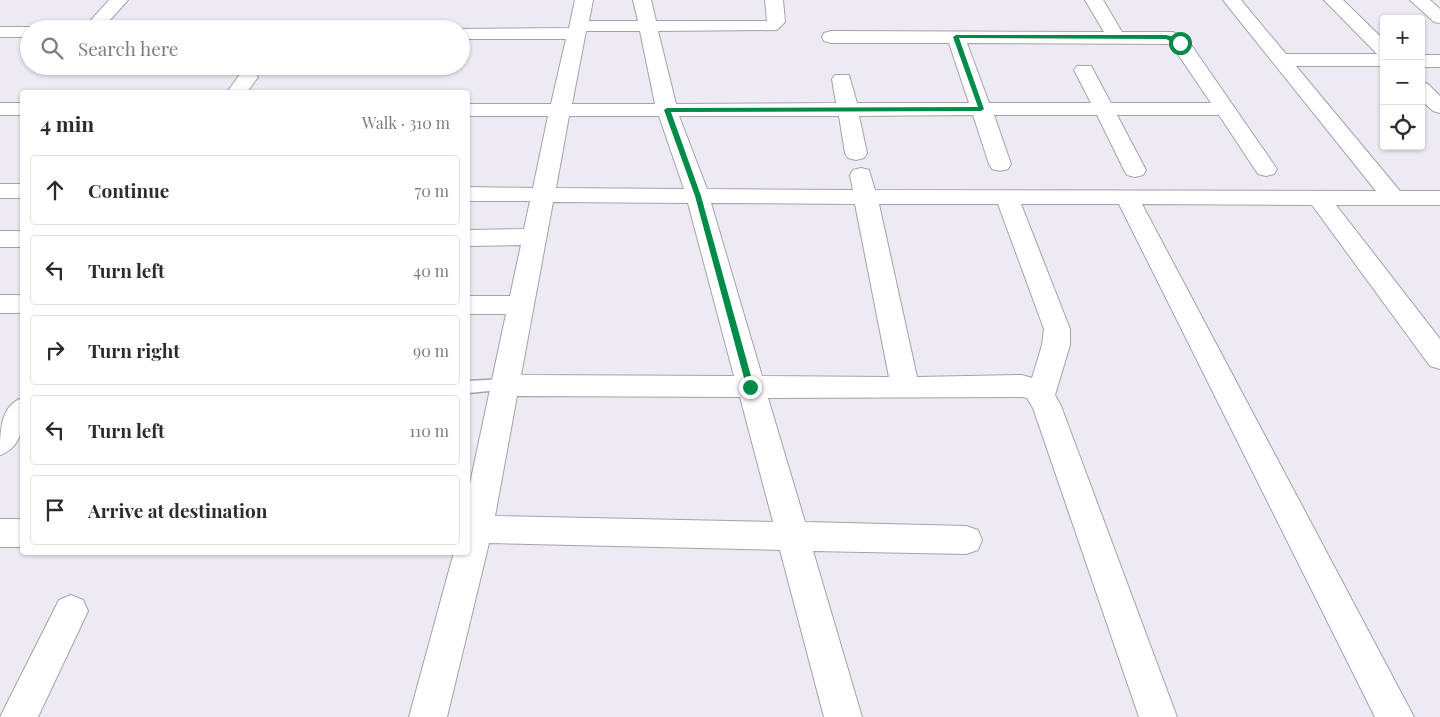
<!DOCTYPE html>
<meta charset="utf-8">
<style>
body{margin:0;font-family:"Playfair Display",serif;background:#f2f2f3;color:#2b2b33}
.controls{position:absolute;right:15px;top:15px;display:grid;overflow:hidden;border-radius:5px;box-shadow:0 1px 4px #0004}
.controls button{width:45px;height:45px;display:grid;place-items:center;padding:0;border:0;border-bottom:1px solid #e1e1e2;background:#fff;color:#2b2b33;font:25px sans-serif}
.stop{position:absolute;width:15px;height:15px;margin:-11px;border:4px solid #008b49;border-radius:50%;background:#fff}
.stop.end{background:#008b49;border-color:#fff;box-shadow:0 1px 5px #0008}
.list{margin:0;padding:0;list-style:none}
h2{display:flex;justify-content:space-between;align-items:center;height:65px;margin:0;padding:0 20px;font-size:21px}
h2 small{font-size:16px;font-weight:400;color:#7c7c81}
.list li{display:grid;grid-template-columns:32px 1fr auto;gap:15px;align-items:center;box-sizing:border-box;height:70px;margin:0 10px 10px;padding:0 10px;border:1px solid #e1e1e2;border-radius:5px}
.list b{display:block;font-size:19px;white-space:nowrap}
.list em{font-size:16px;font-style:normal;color:#7c7c81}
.icon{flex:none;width:28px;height:28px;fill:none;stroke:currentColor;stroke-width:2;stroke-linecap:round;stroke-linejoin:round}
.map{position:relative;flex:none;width:1440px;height:717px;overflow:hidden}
.search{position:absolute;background:#fff;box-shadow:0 1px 4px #0004;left:20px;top:20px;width:450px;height:55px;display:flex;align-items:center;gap:12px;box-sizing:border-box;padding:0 18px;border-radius:28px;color:#7c7c81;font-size:19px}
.panel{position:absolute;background:#fff;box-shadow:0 1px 4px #0004;left:20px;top:90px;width:450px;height:465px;border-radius:5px}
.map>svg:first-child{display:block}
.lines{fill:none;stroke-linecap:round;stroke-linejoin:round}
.service-casing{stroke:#a5a1ab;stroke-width:3}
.minor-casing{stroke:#a5a1ab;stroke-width:2}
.service{fill:#fff;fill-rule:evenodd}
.minor{fill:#fff;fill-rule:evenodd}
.route{fill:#008b49}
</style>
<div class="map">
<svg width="1440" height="717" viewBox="0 0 1440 717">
<rect width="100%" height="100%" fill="#edeaf4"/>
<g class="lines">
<defs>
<path id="service" d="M505 379 510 381 513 385 510 389 468 393V381Z"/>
<path id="minor" d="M109 0H128L102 29H83Z
M575 0H593L589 21H638L633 0H651L656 21H767L765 0H783L785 22 777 30 658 31 676 104 836 103 832 79 835 75H849L857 103H969L949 43H831L824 41 822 37 824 33 831 31 1104 32 1085 0H1103L1122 32H1173L1187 39 1277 169 1274 174 1266 176 1258 174 1219 115H1117L1146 170 1143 175 1135 177 1127 175 1124 170 1097 115H994L1011 164 1008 169 1000 171 992 169 989 164 973 115 859 116 867 153 864 158 856 160 848 158 845 153 839 116H679L707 189 853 190 850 175 853 170 861 168 869 170 875 190 1376 191 1223 0H1241L1286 54H1377L1324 0H1343L1384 40V66H1296L1400 191H1440V205H1336L1440 339V369L1430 366 1312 205 1142 204 1414 717H1375L1119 204H1021L1070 329V345L1055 395 1061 406 1177 717H1139L1033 408 1027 398 1022 397 768 398 805 522 966 526 978 530 982 540 978 550 966 554 813 551 862 717H824L780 550 489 543 447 717H409L454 552H468V493L506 314H468V296H510L521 245 468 246V230L524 229 530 201H468V187L533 188 548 116H468V104H551L566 39H461V29H456L569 28ZM586 31H640L655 104H572ZM967 43 1169 44 1173 47 1211 103H1111L1091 66H1077L1074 70 1091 103H989ZM569 116H659L684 189 556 188ZM553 202 688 203 734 376 521 375ZM711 203 855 204 889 377 762 376ZM879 204H998L1044 329 1042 345 1032 378 1022 375 917 377ZM517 396 740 397 773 522 495 516Z
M1410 0H1430L1440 9V23L1434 22Z
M0 27H29L36 29H29V37H0Z
M1421 55H1440V67H1421Z
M248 71 255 73 258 77 247 92H227L241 73Z
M1421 82 1428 84 1440 96V113L1433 111 1421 100Z
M0 103H22V115H0Z
M0 184H22V198H0Z
M0 231H22V247H0Z
M0 295H22V313H0Z
M22 398C25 420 24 447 0 455 0 432 0 406 22 398Z
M0 519H22V547H0Z
M71 595 83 600 88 611 38 717H0L59 600Z"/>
</defs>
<!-- service casing -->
<use href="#service" class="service-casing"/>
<!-- minor casing -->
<use href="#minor" class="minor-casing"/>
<!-- service -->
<use href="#service" class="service"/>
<!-- minor -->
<use href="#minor" class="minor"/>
</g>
<!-- route -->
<path class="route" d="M956 35H1166L1175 37 1183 43 1178 45 1166 39 959 38 984 109 981 111 671 112 701 196 754 387 753 389H747L695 196 664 110 667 108 978 107 953 37Z"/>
</svg>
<div class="controls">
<button>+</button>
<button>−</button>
<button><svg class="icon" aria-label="locate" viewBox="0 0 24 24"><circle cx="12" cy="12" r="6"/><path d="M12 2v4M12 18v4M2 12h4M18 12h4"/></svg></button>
</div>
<div class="stop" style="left:1180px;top:43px"></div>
<div class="stop end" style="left:750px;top:387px"></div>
<div class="search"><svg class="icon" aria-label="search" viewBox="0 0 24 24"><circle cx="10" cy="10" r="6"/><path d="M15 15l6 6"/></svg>Search here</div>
<section class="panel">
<h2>4 min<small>Walk · 310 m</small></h2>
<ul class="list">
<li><svg class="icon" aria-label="ahead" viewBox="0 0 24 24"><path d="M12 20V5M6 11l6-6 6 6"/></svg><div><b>Continue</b></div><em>70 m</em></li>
<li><svg class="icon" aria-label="left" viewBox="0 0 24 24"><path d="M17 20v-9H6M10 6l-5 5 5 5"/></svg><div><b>Turn left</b></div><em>40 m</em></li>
<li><svg class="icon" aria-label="right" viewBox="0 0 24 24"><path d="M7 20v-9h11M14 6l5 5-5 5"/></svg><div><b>Turn right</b></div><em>90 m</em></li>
<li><svg class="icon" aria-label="left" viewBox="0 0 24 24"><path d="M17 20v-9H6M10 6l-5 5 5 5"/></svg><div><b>Turn left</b></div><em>110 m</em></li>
<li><svg class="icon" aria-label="arrive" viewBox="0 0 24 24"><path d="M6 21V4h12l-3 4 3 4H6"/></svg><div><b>Arrive at destination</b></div></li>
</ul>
</section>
</div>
